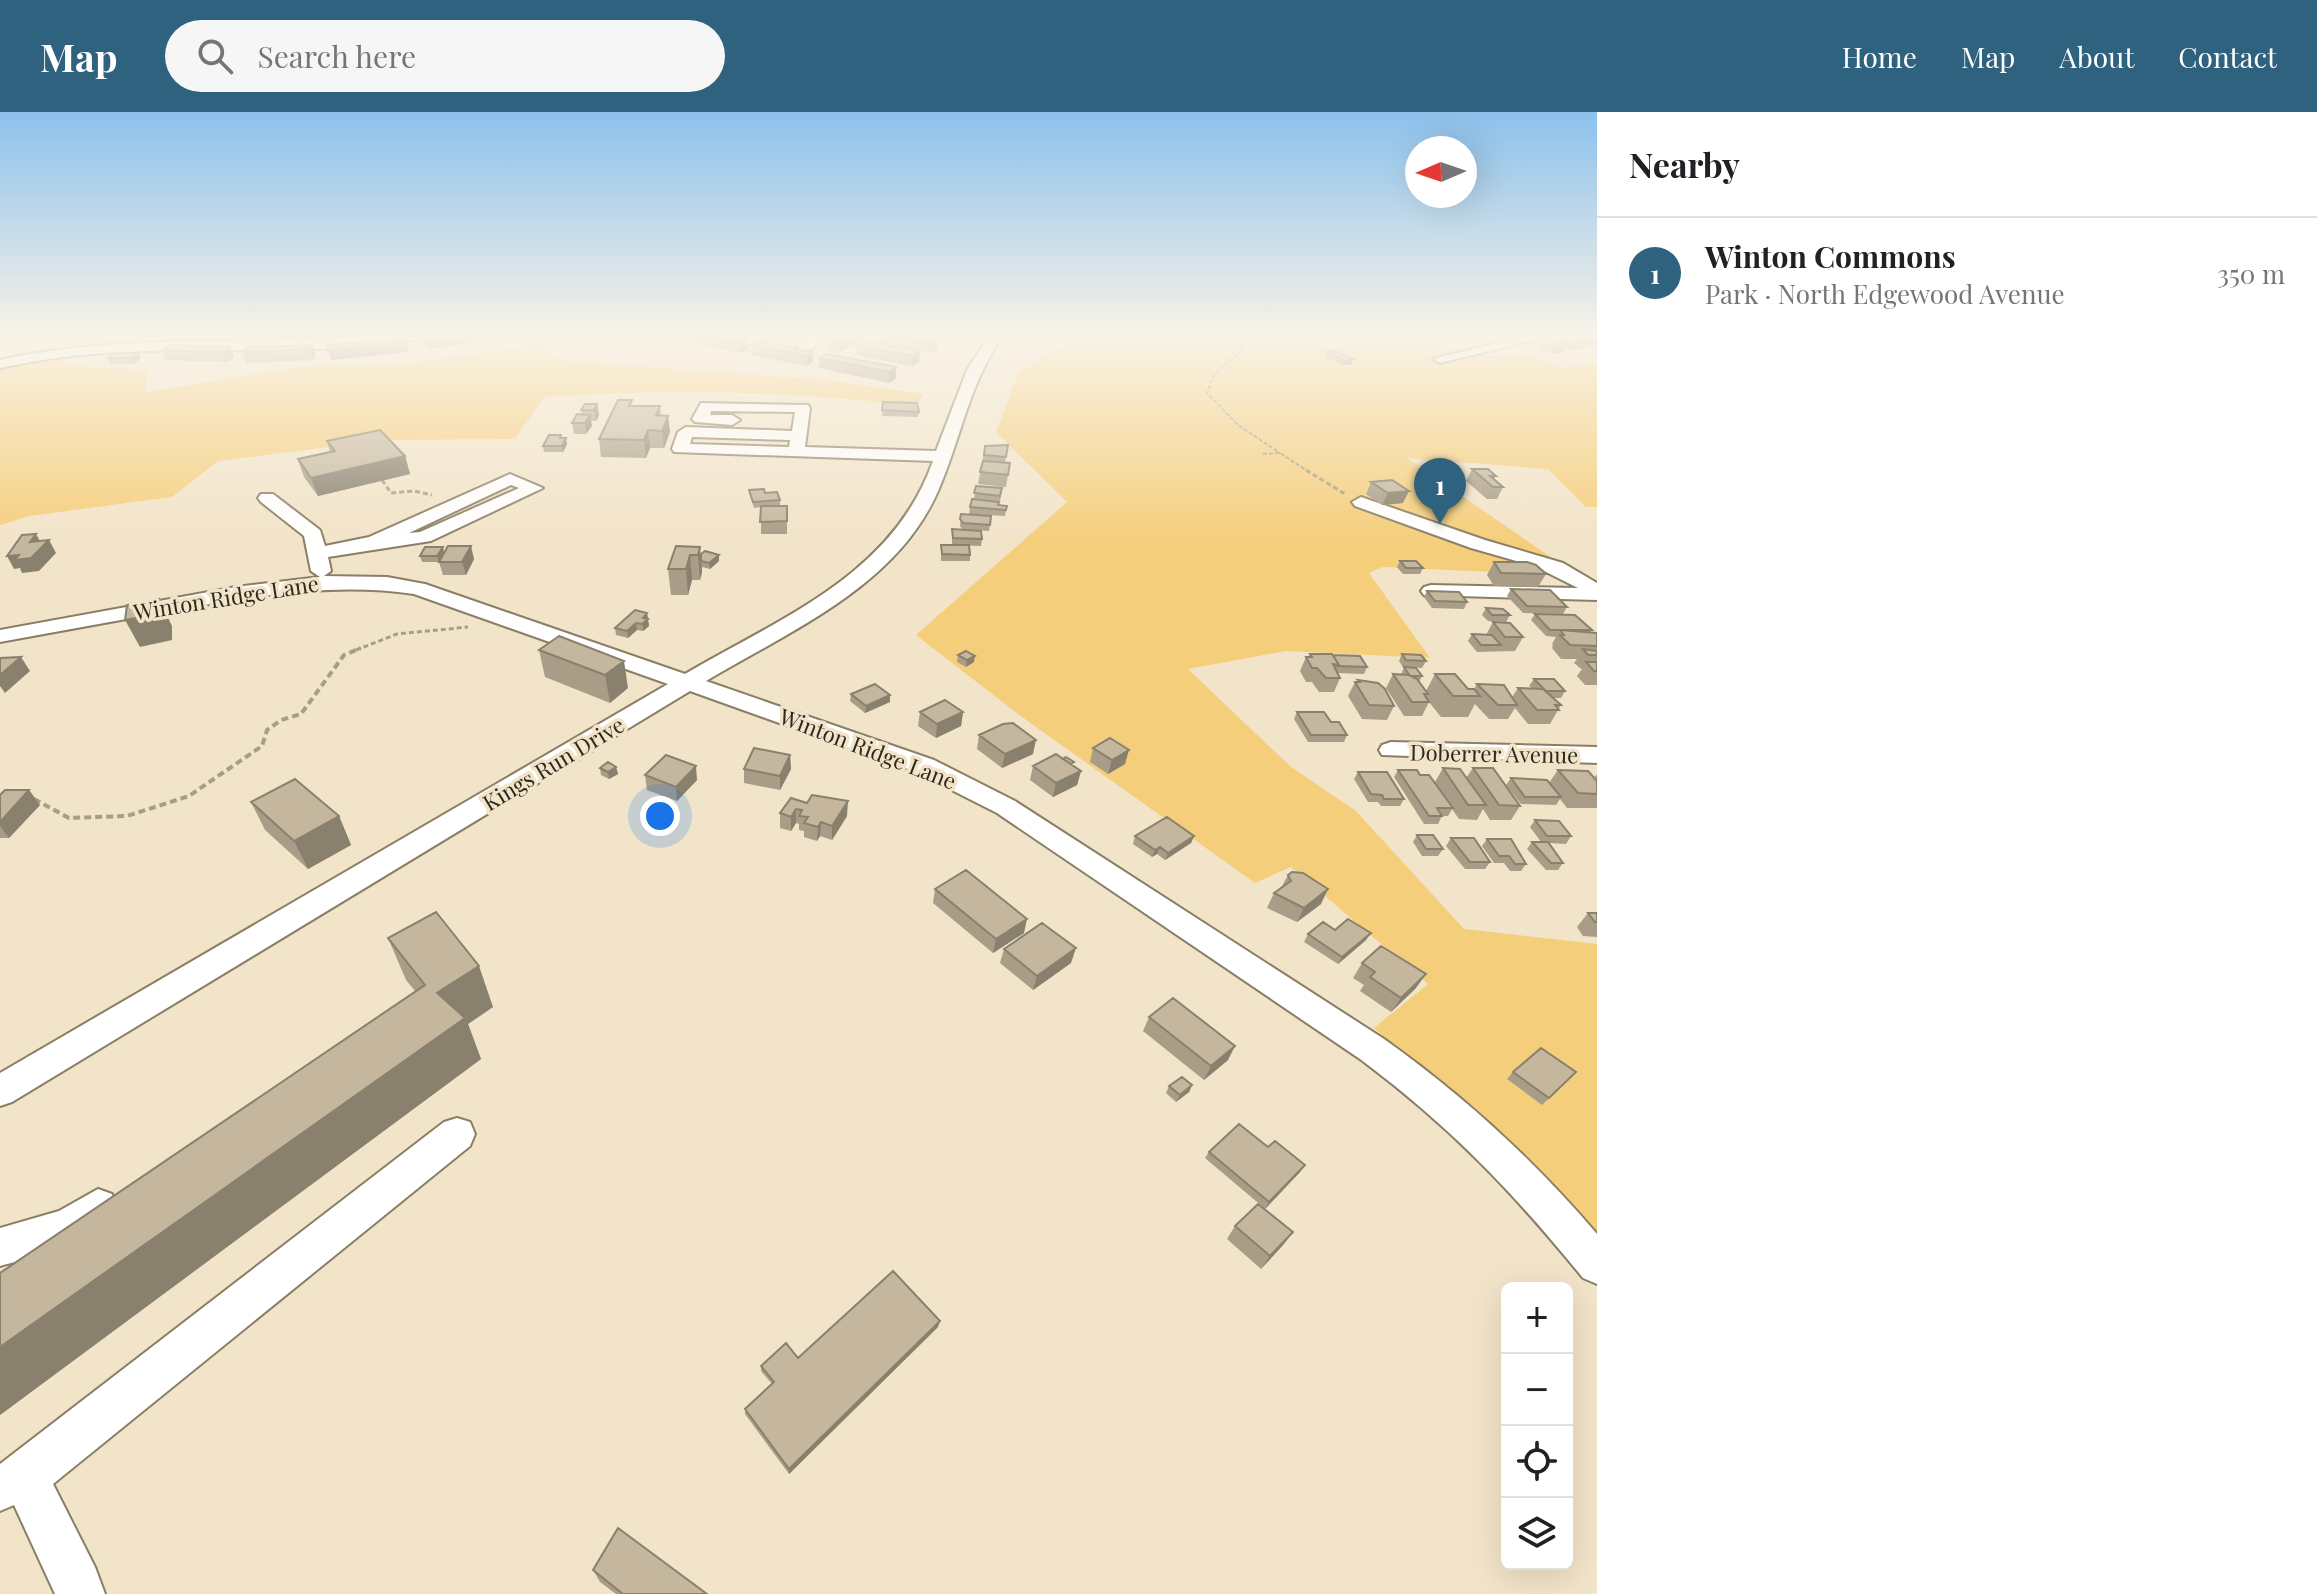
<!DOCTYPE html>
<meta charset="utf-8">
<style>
body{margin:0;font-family:"Playfair Display",serif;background:#f6f6f6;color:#202124}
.controls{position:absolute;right:24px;bottom:24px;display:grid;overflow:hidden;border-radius:12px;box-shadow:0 8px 32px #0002}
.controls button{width:72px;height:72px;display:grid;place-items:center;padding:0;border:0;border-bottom:2px solid #e0e0e0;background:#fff;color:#202124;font:40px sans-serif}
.compass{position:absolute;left:1405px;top:24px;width:72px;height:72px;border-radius:50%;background:#fff;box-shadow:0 8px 32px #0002;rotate:268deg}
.you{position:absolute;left:660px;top:704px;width:28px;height:28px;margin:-20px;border:6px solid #fff;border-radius:50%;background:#1a73e8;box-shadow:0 0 0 12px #1a73e833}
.badge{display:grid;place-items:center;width:52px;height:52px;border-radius:50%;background:#2e627e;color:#fff;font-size:26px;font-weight:700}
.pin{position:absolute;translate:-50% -66px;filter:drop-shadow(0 2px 4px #0008)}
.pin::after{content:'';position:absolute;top:42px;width:28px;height:24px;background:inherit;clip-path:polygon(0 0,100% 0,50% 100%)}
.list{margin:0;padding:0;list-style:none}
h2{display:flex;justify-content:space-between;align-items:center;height:104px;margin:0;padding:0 32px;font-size:34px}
h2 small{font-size:26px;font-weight:400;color:#757577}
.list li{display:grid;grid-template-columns:52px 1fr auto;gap:24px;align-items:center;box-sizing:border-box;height:112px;padding:0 32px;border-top:2px solid #e0e0e0}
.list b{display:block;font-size:30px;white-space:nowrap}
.list p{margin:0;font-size:26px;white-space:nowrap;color:#757577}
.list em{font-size:26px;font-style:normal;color:#757577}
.icon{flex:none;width:44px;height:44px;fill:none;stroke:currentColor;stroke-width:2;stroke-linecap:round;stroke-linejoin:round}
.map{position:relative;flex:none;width:1597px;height:1482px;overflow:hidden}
header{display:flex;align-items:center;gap:48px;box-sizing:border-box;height:112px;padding:0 40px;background:#2e627e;color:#fff}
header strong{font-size:38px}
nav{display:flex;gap:44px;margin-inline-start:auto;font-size:28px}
.search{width:560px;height:72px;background:#f6f6f6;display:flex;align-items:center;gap:20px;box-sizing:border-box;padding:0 28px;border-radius:44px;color:#757577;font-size:30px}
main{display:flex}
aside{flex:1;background:#fff}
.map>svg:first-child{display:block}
.green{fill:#f5ce7b}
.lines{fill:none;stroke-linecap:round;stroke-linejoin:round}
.minor-casing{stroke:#8a7e65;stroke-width:4}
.path-far2{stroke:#a79d88;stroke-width:2;stroke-dasharray:4 2;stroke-linecap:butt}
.path-far1{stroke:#a79d88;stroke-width:3;stroke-dasharray:5 3;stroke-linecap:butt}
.path{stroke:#a79d88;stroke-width:4;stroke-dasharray:7 4;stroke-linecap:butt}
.minor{fill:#fff;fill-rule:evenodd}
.wall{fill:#a99d87}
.shaded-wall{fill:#89806e}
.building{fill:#c4b79d;stroke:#89806e;stroke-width:2}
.labels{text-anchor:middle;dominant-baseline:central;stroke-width:7;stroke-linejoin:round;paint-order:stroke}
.street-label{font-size:22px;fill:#2e291e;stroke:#f2e4c9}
</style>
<header>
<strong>Map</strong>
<div class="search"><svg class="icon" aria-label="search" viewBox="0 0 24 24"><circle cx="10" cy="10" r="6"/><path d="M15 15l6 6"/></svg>Search here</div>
<nav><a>Home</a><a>Map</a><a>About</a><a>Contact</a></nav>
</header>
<main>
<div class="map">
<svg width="1597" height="1482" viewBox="0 0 1597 1482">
<rect width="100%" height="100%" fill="#f2e4c9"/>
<!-- green -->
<path class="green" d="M0 222H112L0 237Z
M1082 222H1399L1495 245 1523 241 1563 255 1597 251V395H1586L1548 357 1407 346 1578 464 1383 455 1369 461 1430 546 1286 539 1188 557 1291 655 1356 699 1464 817 1597 832V1129L1513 1036 1374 916 1428 872 1291 755 1255 771 1022 605 916 523 1067 390 996 320 1018 261Z
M542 231 557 248 826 268 924 282 917 294C793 279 669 276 544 285L515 327 383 328 218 349 172 385 29 404 0 413V252L64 239 66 253 148 258 145 280 307 254 409 252Z"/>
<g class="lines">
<defs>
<path id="minor" d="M390 222H437L431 226C395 230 358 236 322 237 211 241 110 231 0 256V248C128 219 260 236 390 222Z
M607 222H640L618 229Z
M817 222H833L808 239H798V233Z
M991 222H1004C968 273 962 324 938 379 897 474 790 519 706 569L934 648 1015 689 1384 927C1464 984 1533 1047 1597 1122V1172L1583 1166C1512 1079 1451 1015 1360 947L997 701 916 660 690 579 12 990 0 994V961L668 572 414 482C333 470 256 484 176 498 117 509 58 519 0 530V518L236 475 320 465 311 459 304 424 261 390 258 386 261 382H273L320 418 325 434 369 425 510 362 543 376 431 429 328 445 331 459 324 464 387 465 425 472 685 562C782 505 893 463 933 349L674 340 672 337 678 320 686 315 792 319 795 300 711 299 710 303H732L740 308 732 313 695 310 692 307 701 291 808 293 810 296 805 335 936 339 967 258ZM692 325 790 328 789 335 690 332ZM511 373 519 376 420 420 409 421Z
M1534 222H1559L1440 251 1433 247Z
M1361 385 1485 428 1563 451 1597 471V488L1424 483 1421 479 1424 475 1431 473 1578 476 1534 454 1471 436 1355 394 1352 390Z
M1391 630 1597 635V651L1382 643 1379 638 1382 633Z
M457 1006 470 1010 475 1022 470 1034 53 1372 95 1455 105 1482H55L14 1393 0 1399V1352L444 1010Z
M98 1077 112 1082 117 1095C100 1135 38 1143 0 1154V1116L59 1099Z"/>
</defs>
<!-- minor casing -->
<use href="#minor" class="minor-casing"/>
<!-- path-far2 -->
<path class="path-far2" d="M1235 222 1241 231V239L1213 264 1207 281 1238 313 1280 341
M1263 342 1280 341 1309 360"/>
<!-- path-far1 -->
<path class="path-far1" d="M1306 358 1345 382
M382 368 391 381 414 379 432 383
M356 538 397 522 468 515"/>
<!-- path -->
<path class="path" d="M34 687 69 706 127 704 189 684 262 634 267 618 281 608 301 602 344 543 361 536"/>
<!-- minor -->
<use href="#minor" class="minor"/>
</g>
<!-- wall -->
<path class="wall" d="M204 222H268L262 226 205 224Z
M280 222H344V223L281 226Z
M512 222H555L519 230 512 226Z
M679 222H726L748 227 749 237 741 241 680 228Z
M737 222H785V226L777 230Z
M836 222H866V224L840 240 827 238V228Z
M876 222H913L938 227V237L931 241 876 231Z
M929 222H959L954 227Z
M1594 222H1597V233L1589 234 1584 233 1583 236 1571 238 1565 237 1564 240 1553 242 1540 238 1543 233 1559 232 1560 229 1577 228 1579 225 1593 224Z
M423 223 501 225 430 237 426 233Z
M313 233 316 243 312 248 246 251 242 240Z
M752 233 813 240V250L806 254 752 243Z
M856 233 920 239 919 250 912 254 855 243Z
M230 235 234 246 227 250 166 248 162 238Z
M1327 239 1353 247 1351 253H1343L1325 245Z
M108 246H141L134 252H110Z
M819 246 896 255V266L889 271 819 256Z
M883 290 919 300 918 305 882 304Z
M597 292 599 303 596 309H591L592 314 586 322H574L572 311 582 302 581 298Z
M633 294H660L661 303 668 304 670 320 664 336H650L646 346 601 345 599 327Z
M562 326 567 332 563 340H544L543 334Z
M327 329 405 344 410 362 318 384 304 365 298 347 330 340Z
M1008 333 1005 351H1010L1006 375 978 372 985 334Z
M1441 355 1459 362 1456 368 1443 367 1438 360Z
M1472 357 1496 364 1494 367 1503 375 1497 387H1487L1466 369Z
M1371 370 1403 391 1382 393 1366 382Z
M976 374 1002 376 1000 390 974 388Z
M749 378 765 381 780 388V394H787V422H761V395L754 396 750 384Z
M998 393 1007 394 1005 404 969 402 970 395Z
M961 402 991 404 989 419 962 417 960 414Z
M952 417 982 427 981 434 952 433Z
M941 433 970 443V449H941Z
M676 434 719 449 710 457 702 455V460L700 468H692L688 483H671L668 457Z
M443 435 444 441 474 447 466 463H443L439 450H422L420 444Z
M1400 449 1423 456 1420 462H1403L1397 455Z
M1494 450 1546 462 1538 475 1494 474 1487 463Z
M1511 477 1567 495 1563 502 1523 501 1507 484Z
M1427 479 1467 490 1464 497 1432 496 1424 485Z
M1486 496 1510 503 1506 510 1488 509 1482 503Z
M647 501 649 514 643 519 637 518 628 526 616 523 615 516Z
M1535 502 1592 518 1590 521H1597V573H1585L1577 564 1582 557 1580 556 1574 551 1577 547H1561L1552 536 1553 533 1552 532 1556 525 1546 524 1531 508Z
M1493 510 1523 525 1515 539 1477 540 1468 529 1472 522 1486 523Z
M559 524 628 576 610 591 545 565 539 538Z
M1310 542 1333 543 1367 555 1364 562 1337 561 1340 566 1334 580H1319L1312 570H1306L1300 559 1306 545H1308Z
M1402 542 1426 549 1422 556 1403 555 1399 549Z
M958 543 974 550 966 555 957 550Z
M1404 555 1422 564 1419 570 1426 579 1435 562 1468 577H1474L1477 572 1512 585 1518 576H1532L1529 574 1534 567 1565 579 1561 586H1554L1561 593 1550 612H1528L1515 596 1508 607H1489L1475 592 1468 605H1441L1429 590 1422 604H1404L1386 576 1393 562 1401 563Z
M1358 568 1394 594 1387 608 1362 607 1348 584 1355 570H1357Z
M851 582 890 583V590L865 601 850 589Z
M920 600H963L961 614 936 626 918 614Z
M1297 600 1331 610 1347 623 1344 630H1308L1294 607Z
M979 623 1033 642 1002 656 977 637Z
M1093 636 1125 652 1108 662 1090 650Z
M790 643 791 657 780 678 744 671V657Z
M1033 654H1073L1081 659 1077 673 1053 685 1030 668Z
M616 655 618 662 609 667 601 663 600 656Z
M1443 656 1466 666 1473 656 1520 694 1511 708H1490L1483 697 1477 708 1459 707 1452 697 1448 704H1442L1438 712H1424L1394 665 1398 658 1420 663 1435 670Z
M1558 658 1594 666 1597 662V696H1567L1560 687 1556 693 1521 692 1506 673 1511 666 1549 671Z
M1358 660 1404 687 1400 694H1381L1378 690H1368L1354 667Z
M645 663 697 668 677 689 647 678Z
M29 678 40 693 9 726H0V683Z
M791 686 847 704 832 728 820 724 817 729 804 725V719L799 718V712L796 711 791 719 780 716V701Z
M251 690 339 704 351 733 308 757 265 718Z
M1535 708 1571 724 1566 732 1549 731 1563 751 1558 758H1546L1527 737 1532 730H1541L1530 715Z
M1417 723 1443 737 1438 744H1422L1413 730Z
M1135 724H1194L1191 731 1165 748 1157 742 1152 745 1133 732Z
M1451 726 1490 750 1485 757H1465L1446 734Z
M1487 727 1526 752 1521 759H1510L1504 751H1494L1482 734Z
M1288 763 1321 792 1297 810 1267 796 1274 781 1281 776Z
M935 777 1024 821 993 841 933 791Z
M1588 801H1597V825L1583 824 1577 815Z
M1335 818 1366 828 1338 852 1304 830 1308 822Z
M388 826 493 895 468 912 481 947 0 1303V1161L415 879 406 868Z
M1004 837 1071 851 1033 878 1000 851Z
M1362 851 1416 876 1391 900 1360 879 1364 873 1353 866Z
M1149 905 1228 948 1204 968 1143 919Z
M1513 960 1569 967 1542 993 1507 967Z
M1192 973 1189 980 1176 990 1166 981 1169 974Z
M1209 1040 1300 1060 1265 1097 1293 1120 1283 1133 1261 1157 1227 1127 1235 1114 1263 1095 1205 1046Z
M938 1215 789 1362 745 1302V1297L772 1272 761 1259V1254Z
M593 1458 707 1482H616L600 1470Z"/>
<!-- shaded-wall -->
<path class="shaded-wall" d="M455 222H500L501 225 430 237 427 227Z
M517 222H555L519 230Z
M777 222H785V226L777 230Z
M853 222H866V224L840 240V230Z
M406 226 409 240 331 248 328 238Z
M748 227 749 237 741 241 740 231Z
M938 227V237L931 241 932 231Z
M1597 228V233L1589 234 1592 229Z
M1585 231 1583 236 1571 238 1574 233Z
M313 233 316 243 312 248 309 238Z
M1566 234 1564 240 1553 242 1555 237Z
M230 235 234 246 227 250 223 240Z
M920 239 919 250 912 254 913 244Z
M813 240V250L806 254V244Z
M139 241 141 246 134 252 132 246Z
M1353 247 1351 253H1343L1344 248Z
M896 255V266L889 271V260Z
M597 292 599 303 596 309 594 298Z
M590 303 592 314 586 322 585 311Z
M668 304 670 320 664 336 662 319Z
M648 318 650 336 646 346 644 328Z
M566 326 567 332 563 340 562 334Z
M405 344 410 362 318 384 311 366Z
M1409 379 1403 391 1382 393 1388 381Z
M36 422 43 434 49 428 56 441 39 459 22 461 20 456 14 457 7 444 30 430Z
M471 434 474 447 466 463 462 450Z
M443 435 444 442 439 450 437 444Z
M700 435 702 460 700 468 698 443Z
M690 443 692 468 688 483 686 457Z
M719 443V449L710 457 709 451Z
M159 487 172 514V528L140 535 125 508Z
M647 501 649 514 643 519V506Z
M636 511 637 518 628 526 627 519Z
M975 544 974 550 966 555 967 548Z
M21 545 30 559 5 581 0 574V563Z
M624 549 628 576 610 591 605 563Z
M890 583V590L865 601 866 594Z
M963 600 961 614 936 626 937 612Z
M1036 628 1033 642 1002 656 1005 642Z
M1129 638 1125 652 1108 662 1112 648Z
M790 643 791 657 780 678V664Z
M696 654 697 668 677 689 676 675Z
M616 655 618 662 609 667 608 660Z
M1081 659 1077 673 1053 685 1056 671Z
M29 678 40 693 9 726 0 714V710Z
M848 689 847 704 832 728V714Z
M796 697V711L791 719V705Z
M339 704 351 733 308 757 294 729Z
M821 710 820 724 817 729 818 715Z
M1194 724 1191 731 1165 748 1168 741Z
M1160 735 1157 742 1152 745 1155 738Z
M1328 777 1321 792 1297 810 1304 796Z
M1027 807 1024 821 993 841 996 827Z
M1371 821 1366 828 1338 852 1342 845Z
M1076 836 1071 851 1033 878 1037 864Z
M479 854 493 895 468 912 481 947 0 1303V1235L437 881Z
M1426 862 1416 876 1391 900 1401 886Z
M1235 934 1228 948 1204 968 1211 954Z
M1192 973 1189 980 1176 990 1180 983Z
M1305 1053 1300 1060 1265 1097 1269 1090Z
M1293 1120 1283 1133 1261 1157 1270 1144Z
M940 1209 938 1215 789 1362V1357Z"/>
<!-- building -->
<path class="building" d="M427 222H455L427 227 423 223Z
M699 222H726L748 227 740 231Z
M836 222H853L840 230 827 228Z
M884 222H913L938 227 932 231Z
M1589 223 1597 226V228L1592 229 1579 225Z
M406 226 407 230 328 238V233Z
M1572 227 1585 231 1574 233 1560 229Z
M760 229 813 240 806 244 752 233Z
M863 229 920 239 913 244 856 233Z
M1553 230 1566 234 1555 237 1543 233Z
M170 233 230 235 223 240 162 238Z
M313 233 309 238 242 240 247 235Z
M1327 239H1335L1353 247 1344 248Z
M115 241H139L132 246H108Z
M827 242 896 255 889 260 819 246Z
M618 288H632L629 294H660L656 303 668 304 662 319 648 318 644 328 599 327Z
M883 290 917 291 919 300 882 298Z
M585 292H597L594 298H581Z
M577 302 590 303 585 311H572Z
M380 318 405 344 311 366 298 347 335 339 327 329Z
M549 323H561L560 326H566L562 334H543Z
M1008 333 1006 345 984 343 985 334Z
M983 349 1010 351 1008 363 980 360Z
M1441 355H1453L1459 362 1446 361Z
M1472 357H1488L1496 364H1490L1503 375H1493Z
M1392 368 1409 379 1388 381 1371 370Z
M976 374 1002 376 1000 384 974 381Z
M764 377 765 381 777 380 780 388 753 390 749 378Z
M972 387 999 390 998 393 1007 394 1006 398 970 395Z
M761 394H787V409L760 410Z
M961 402 991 404 990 413 963 411 960 407Z
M952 417 981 419 982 427 953 426Z
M36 422 30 430 49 428 31 446 15 448 19 443 7 444 22 423Z
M941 433H969L970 443 942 442Z
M448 434H471L462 450H439Z
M676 434 700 435 698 443H690L686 457H668Z
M425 435H443L437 444H420Z
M705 439 719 443 709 451 701 449V442Z
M1400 449H1416L1423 456H1406Z
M1494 450H1527L1536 453 1546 462 1501 461Z
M1511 477 1550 478 1567 495 1527 494Z
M1427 479 1459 480 1467 490 1435 489Z
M159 487 158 502 125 508 127 493Z
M1486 496 1503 497 1510 503H1492Z
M635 498 647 501 643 506 648 507 642 512 636 511 627 519 615 516Z
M1535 502 1575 503 1592 518H1550Z
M1493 510 1510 511 1523 525H1505Z
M1560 518 1597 521V534L1570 533 1560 523H1564Z
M1472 522 1492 523 1501 533H1481Z
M559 524 624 549 605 563 539 538Z
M1583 537 1597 539V544L1596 543H1588Z
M966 539 975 544 967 548 958 543Z
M1310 542H1332L1339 553 1333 552 1340 566H1326L1317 556H1312L1306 545H1312Z
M1402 542 1421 543 1426 549 1406 548Z
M1333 543 1360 544 1367 555 1338 554 1339 553Z
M21 545 0 563V546Z
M1586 550H1597V559H1594Z
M1404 555 1416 556 1422 564H1410Z
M1393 562 1409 563 1417 567 1428 582H1424L1429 590H1412Z
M1435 562H1455L1468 577H1474L1480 584H1453Z
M1534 567H1554L1565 579H1546Z
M1358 568 1378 571 1385 577 1394 594 1369 593 1355 570H1360Z
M875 572 890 583 866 594 851 582Z
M1477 572 1504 573 1517 593H1498Z
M1518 576 1543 577 1561 593H1555L1559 598H1537Z
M945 588 963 600 937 612 920 600Z
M1297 600H1324L1331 610H1339L1347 623H1311Z
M1013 611 1036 628 1005 642 979 623 1003 612Z
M1110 626 1129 638 1112 648 1093 636Z
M754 636 790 643 780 664 744 657Z
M1056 642 1081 659 1056 671 1033 654Z
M666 643 696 654 676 675 645 663Z
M1066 645 1074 650 1071 652 1063 647Z
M608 650 616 655 608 660 600 656Z
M1443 656 1460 657 1486 693H1468Z
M1473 656H1493L1520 694 1499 693Z
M1398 658H1417L1420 663H1429L1453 696H1437L1442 704H1429Z
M1558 658 1588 659 1597 669V682L1578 681Z
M1358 660H1387L1404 687H1384L1382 683 1371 682Z
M1511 666 1547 668 1561 685H1525Z
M295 667 339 704 294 729 251 690Z
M5 678H29L0 710V683Z
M812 683 848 689 832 714 821 710 818 715 804 711 808 705 799 704 802 698 796 697 791 705 780 701 791 686 807 691Z
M1167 705 1194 724 1168 741 1160 735 1155 738 1135 724Z
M1535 708 1559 709 1571 724H1547Z
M1417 723H1433L1443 737H1426Z
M1451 726H1474L1490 750H1470Z
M1487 727H1511L1526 752H1515L1509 744H1499Z
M1532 730H1548L1563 751H1551Z
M966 758 1027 807 996 827 935 777Z
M1292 760 1303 761 1328 777 1304 796 1274 781 1291 769 1288 763Z
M436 800 479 854 437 881 465 906 0 1235V1161L425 873 388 826Z
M1588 801H1597V810H1595Z
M1348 807 1371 821 1342 845 1308 822 1323 810 1335 818Z
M1042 811 1076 836 1037 864 1004 837Z
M1381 834 1426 862 1401 886 1370 865 1375 860 1362 851Z
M1173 886 1235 934 1211 954 1149 905Z
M1541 936 1576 960 1549 986 1513 960Z
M1182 965 1192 973 1180 983 1169 974Z
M1239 1012 1268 1035 1275 1029 1305 1053 1269 1090 1209 1040Z
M1258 1092 1293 1120 1270 1144 1235 1114Z
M893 1159 940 1209 789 1357 745 1297 774 1270 761 1254 786 1231 798 1246Z
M618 1416 707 1482H623L593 1458Z"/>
<!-- sky -->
<linearGradient id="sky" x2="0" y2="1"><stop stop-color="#8cc1ec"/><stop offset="0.52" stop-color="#f9f3e7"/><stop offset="1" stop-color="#f9f3e7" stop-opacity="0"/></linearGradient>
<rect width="1597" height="430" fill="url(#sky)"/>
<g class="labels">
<!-- street labels -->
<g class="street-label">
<text transform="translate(226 485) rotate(-9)">Winton Ridge Lane</text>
<text transform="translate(868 636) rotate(21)">Winton Ridge Lane</text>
<text transform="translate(1494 641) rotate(1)">Doberrer Avenue</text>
<text transform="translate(553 651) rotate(-31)">Kings Run Drive</text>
</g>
</g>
</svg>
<div class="controls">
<button>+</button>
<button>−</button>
<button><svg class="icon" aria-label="locate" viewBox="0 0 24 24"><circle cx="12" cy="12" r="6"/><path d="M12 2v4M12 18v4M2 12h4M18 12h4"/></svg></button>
<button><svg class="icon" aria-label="layers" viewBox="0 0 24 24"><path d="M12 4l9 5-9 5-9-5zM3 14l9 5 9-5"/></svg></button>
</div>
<svg class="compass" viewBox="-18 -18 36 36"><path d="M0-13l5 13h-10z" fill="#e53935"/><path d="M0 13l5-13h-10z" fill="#757577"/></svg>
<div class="you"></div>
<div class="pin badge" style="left:1440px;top:412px">1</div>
</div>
<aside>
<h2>Nearby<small></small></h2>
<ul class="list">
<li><span class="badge">1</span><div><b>Winton Commons</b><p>Park · North Edgewood Avenue</p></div><em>350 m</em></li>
</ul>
</aside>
</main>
